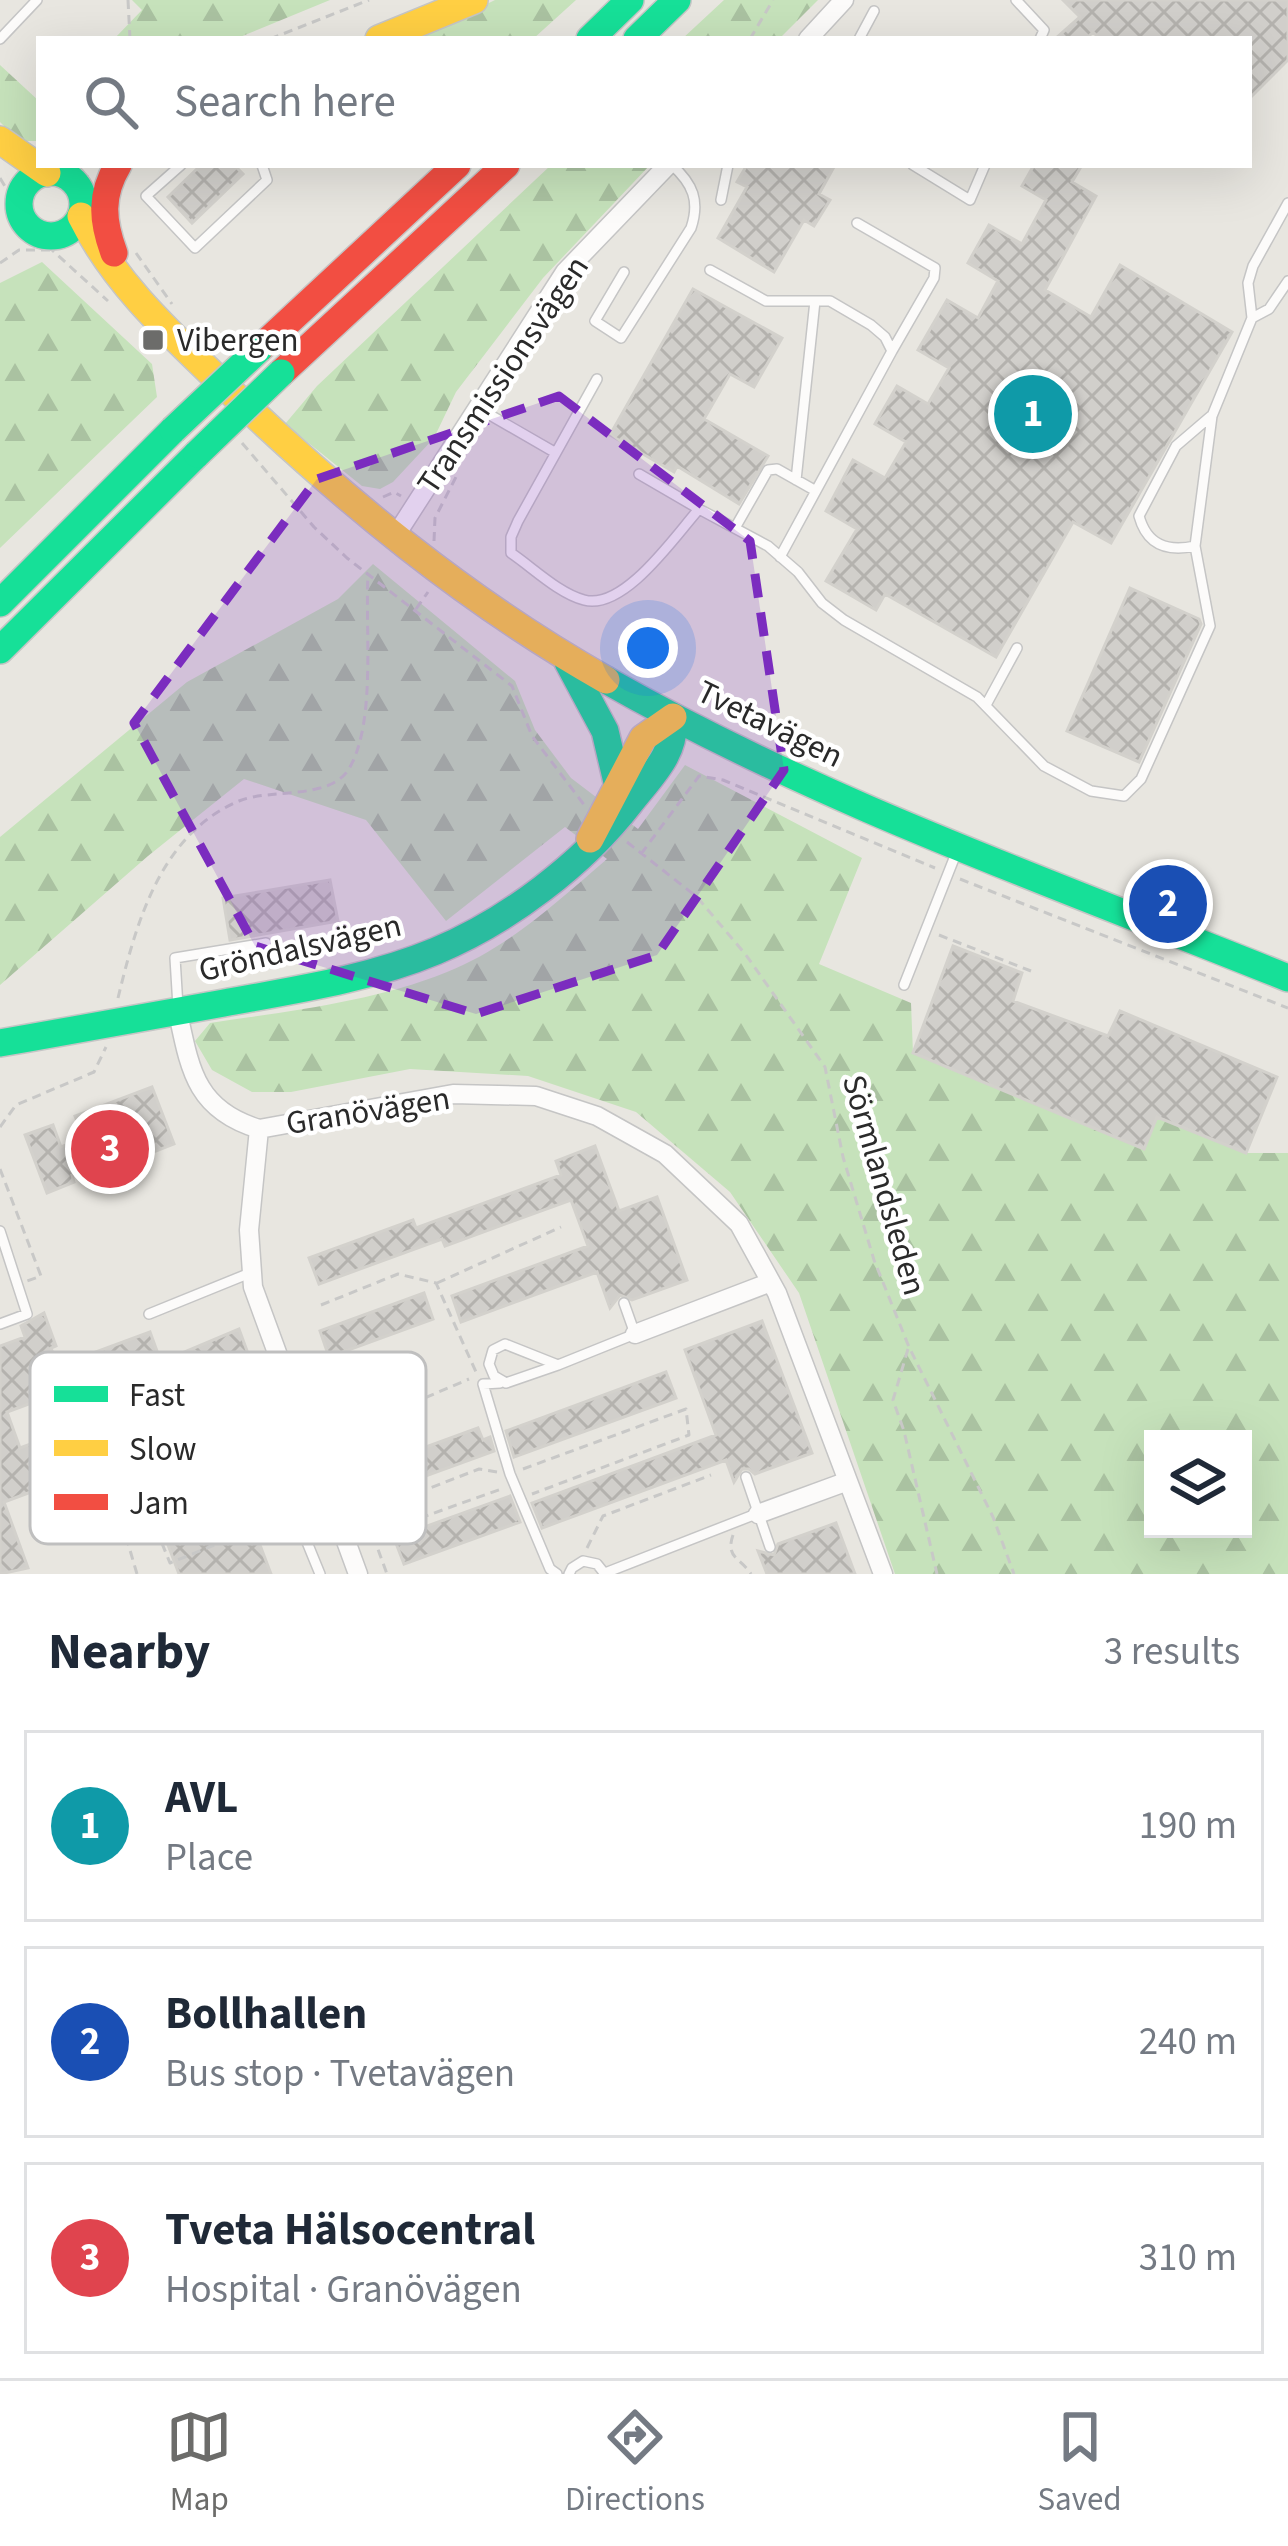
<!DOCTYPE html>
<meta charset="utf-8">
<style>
body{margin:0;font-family:"Source Sans 3",sans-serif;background:#f6f6f7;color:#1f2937}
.controls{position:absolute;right:36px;bottom:36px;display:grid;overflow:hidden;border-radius:0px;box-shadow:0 12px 48px #0002}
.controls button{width:108px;height:108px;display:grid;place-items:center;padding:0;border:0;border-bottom:3px solid #e0e1e3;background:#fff;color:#1f2937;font:60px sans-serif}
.you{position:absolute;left:648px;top:648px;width:42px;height:42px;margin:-30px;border:9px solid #fff;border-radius:50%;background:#1a73e8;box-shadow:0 0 0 18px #1a73e833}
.badge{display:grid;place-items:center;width:78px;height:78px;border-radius:50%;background:#6c6c6a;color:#fff;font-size:39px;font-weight:700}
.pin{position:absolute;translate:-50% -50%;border:6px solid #fff;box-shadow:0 3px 12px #0006}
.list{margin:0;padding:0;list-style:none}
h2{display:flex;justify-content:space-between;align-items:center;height:156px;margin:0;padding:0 48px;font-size:51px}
h2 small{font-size:39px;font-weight:400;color:#747a83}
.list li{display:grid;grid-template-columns:78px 1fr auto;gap:36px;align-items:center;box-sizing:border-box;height:192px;margin:0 24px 24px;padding:0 24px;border:3px solid #e0e1e3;border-radius:0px}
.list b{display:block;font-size:45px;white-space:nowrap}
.list p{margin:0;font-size:39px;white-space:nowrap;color:#747a83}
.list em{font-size:39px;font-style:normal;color:#747a83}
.icon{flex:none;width:66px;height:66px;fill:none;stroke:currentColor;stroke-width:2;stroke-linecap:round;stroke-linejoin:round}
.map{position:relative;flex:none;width:1288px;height:1574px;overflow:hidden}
.search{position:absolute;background:#fff;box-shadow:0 12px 48px #0002;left:36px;right:36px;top:36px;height:132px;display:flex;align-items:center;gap:30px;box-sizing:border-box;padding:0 42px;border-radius:0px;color:#747a83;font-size:45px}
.sheet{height:804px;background:#fff}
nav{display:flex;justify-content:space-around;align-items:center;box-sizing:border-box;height:168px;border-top:3px solid #e0e1e3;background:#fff;font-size:33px;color:#747a83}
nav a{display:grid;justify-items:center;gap:6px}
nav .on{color:#6c6c6a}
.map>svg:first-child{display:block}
.forest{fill:url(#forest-firs);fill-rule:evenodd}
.building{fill:url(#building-cross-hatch);stroke:#d3d1cc;stroke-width:3;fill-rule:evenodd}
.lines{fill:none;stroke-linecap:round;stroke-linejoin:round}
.lane-casing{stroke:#c5c5c5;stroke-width:12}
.street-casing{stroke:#c5c5c5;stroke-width:21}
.fast-casing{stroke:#c5c5c5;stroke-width:30}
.slow-casing{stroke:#c5c5c5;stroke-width:30}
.jam-casing{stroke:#c5c5c5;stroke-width:30}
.path{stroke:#c8c8c7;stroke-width:3;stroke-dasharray:9 6;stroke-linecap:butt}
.lane{stroke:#fcfbfa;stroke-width:9}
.street{stroke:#fcfbfa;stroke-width:18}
.fast{stroke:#16e098;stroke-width:27}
.slow{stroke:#ffcf43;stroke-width:27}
.jam{stroke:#f24e42;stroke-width:27}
.fast-bridge-casing{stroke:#c4c4c1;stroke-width:30;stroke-linecap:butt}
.path-bridge{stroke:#c8c8c7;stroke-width:3;stroke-dasharray:9 6;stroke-linecap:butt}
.fast-bridge{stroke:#16e098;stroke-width:27}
.marked{fill:#7b2cbf;fill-opacity:0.2;stroke:#7b2cbf;stroke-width:9;stroke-dasharray:24 15;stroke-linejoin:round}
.poi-dot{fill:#6c6c6a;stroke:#fff;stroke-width:4.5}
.labels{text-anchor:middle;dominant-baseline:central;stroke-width:9;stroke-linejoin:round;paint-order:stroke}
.poi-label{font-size:33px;fill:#2a2a2a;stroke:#fff;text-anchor:start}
.street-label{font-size:33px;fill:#2a2a2a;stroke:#fff}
.key{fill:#fff;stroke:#bfbfbf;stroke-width:3}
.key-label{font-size:33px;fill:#2a2a2a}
</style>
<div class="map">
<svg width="1288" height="1574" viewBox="0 0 1288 1574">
<defs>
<pattern id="forest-firs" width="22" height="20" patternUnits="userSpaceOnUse" patternTransform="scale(3)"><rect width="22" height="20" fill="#c6e2bb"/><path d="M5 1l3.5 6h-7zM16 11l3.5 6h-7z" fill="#aac2a1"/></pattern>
<pattern id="building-cross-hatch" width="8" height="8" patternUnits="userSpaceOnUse" patternTransform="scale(3)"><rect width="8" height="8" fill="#d1cfcb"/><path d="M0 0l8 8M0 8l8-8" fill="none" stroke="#b4b2ae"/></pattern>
</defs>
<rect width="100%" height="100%" fill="#e8e6e0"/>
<!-- forest -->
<path class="forest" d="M132 0H330L235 39H114L142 10Z
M495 0H576L533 39H416Z
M724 0H818L779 39H682Z
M0 65 39 101V141H19L0 122Z
M551 165H650L543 278 456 392 434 438 393 482 380 489 362 486 285 424 317 386Z
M42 262 152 364 157 397 0 548V283Z
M373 564 515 681 535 730 571 778 638 829 685 765 862 858 819 964 911 1003 913 1053 1144 1148 1157 1117 1246 1153H1288V1574H895L799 1293 730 1192 636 1112 528 1076 410 1069 291 1092H252L212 1070 195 1041 210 1023C289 1011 373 1002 447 972 508 948 558 901 607 859L565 827 446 921 366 820 244 779 148 856 0 985V837L187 682 338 599ZM1153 1439H1243V1529H1153Z"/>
<!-- building -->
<path class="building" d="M1063 0H1288V60L1249 99V39H1100L1093 32 1086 39H1055L1080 17Z
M201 165H234L243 174 192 223 168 197Z
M747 165H835L819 194 830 200 814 226 804 220 774 272 718 238 747 187 737 182Z
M1034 165H1082L1072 182 1096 196 1045 290 1091 317 1120 265 1232 332 1111 543 1073 522 996 657 885 594 876 610 826 581 857 529 826 511 853 460 885 478 906 442 875 424 897 386 928 404 949 368 918 350 947 300 978 318 998 281 968 263 989 225 1022 244 1046 200 1022 186Z
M693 289 782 338 754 387 730 374 704 419 768 456 739 504 677 466 674 472 610 435Z
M1130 588 1199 619 1201 624 1139 762 1067 731Z
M330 880 338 921 230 940 223 898Z
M953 946 1022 973 1013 1001 1108 1036 1120 1011 1277 1077 1246 1153 1157 1117 1144 1149 913 1053Z
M152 1087 174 1144 97 1174 94 1166 72 1175 74 1182 47 1193 25 1135 53 1125 61 1147 84 1138 75 1116Z
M595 1146 619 1211 657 1197 687 1280 632 1300 620 1295 610 1308 597 1272 461 1322 452 1296 588 1246 571 1200 445 1246 442 1239 319 1284 309 1258 413 1220 416 1228 561 1175 556 1161Z
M424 1293 433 1319 329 1357 320 1331Z
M44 1313 56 1346 51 1348 60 1372 65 1370 101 1466 4 1502 28 1568 0 1574V1346L25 1337 21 1326ZM34 1402 47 1438 20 1448 7 1412Z
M762 1321 812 1453 755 1474 749 1469H742L734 1482 726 1460 542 1528 532 1503 716 1435 685 1350Z
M239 1329 265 1400 212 1420 202 1392 176 1402 187 1431 132 1451 96 1352 150 1332 161 1362Z
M666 1372 676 1398 514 1457 506 1431Z
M478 1428 483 1440 490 1437 494 1451 384 1491 374 1466Z
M165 1468 184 1519 260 1491 269 1518 252 1524 271 1574H179L142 1476Z
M510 1496 520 1522 404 1564 394 1538Z
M836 1523 855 1574H767L758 1551 774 1555 778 1544Z"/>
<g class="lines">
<defs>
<path id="lane" d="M1016 0 1044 30 1040 39
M0 39 37 0
M859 39 874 11
M181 165 146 196 195 248 267 180 262 165
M913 165 970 200 985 165
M721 200 728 165
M857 223 935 268 934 278 892 351
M710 270 766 301H830L871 325 885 337 892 351 780 557
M624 272 595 321 621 338 691 228C700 201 693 184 672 165
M1252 318 1269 309 1288 281
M597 379 518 521 511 537V553C532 567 558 593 584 600 624 611 675 536 699 509L768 546 798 572 822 603 844 620 977 697 1044 766 1091 791 1124 796 1141 779 1210 626 1195 546 1212 416 1252 318 1248 283 1253 266 1288 203
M478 408 556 453
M639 474 699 509
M796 480 815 301
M735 528 768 470 777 469 816 491
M1195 546C1167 552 1147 545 1139 516L1176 446 1211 416
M986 705 1017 648
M904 985 957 851
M178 1007 175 958 266 943
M0 1231 27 1314 0 1324
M149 1314 250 1273
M558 1365 506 1383 494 1376 489 1364 493 1350 505 1344 558 1365 635 1334 624 1303
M500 1383 483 1384 510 1474 550 1569 557 1574
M746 1477 770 1547
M605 1573 756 1514
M320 1574 293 1508 297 1491 322 1476
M569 1574 572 1568 583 1561 597 1564 605 1574"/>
<path id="street" d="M808 39 844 0
M394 538 565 272 668 165
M178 1013C190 1070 196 1110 259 1129L453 1094 536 1096 597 1116 665 1154 739 1224 777 1293 883 1574
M259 1129 249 1230 253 1287 358 1574
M635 1334 771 1282
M758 1514 848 1481"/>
<path id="fast" d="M590 39 630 0
M637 39 677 0
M19 204a32 32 0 1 1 64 0a32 32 0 1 1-64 0Z
M0 603 173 430
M0 650 197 454
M568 662 605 731 617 782
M606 680C822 803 1058 885 1288 978
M0 1043C75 1030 150 1016 224 1003 295 990 369 979 436 951 508 921 583 864 630 803 651 776 677 753 673 717"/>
<path id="slow" d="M379 39 474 0
M0 140 47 173
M81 216C116 286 173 336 229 390 344 500 466 601 606 680
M590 839 643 738 673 717"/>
<path id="jam" d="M114 253C102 221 100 195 118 165
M259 349 457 165
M281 373 506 165"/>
</defs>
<!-- lane casing -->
<use href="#lane" class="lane-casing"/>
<!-- street casing -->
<use href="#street" class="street-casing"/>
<!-- fast casing -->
<use href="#fast" class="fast-casing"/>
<!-- slow casing -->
<use href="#slow" class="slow-casing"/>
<!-- jam casing -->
<use href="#jam" class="jam-casing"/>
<!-- path -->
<path class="path" d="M128 0 130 39
M270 39 369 0
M750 39 773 0
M77 165 88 177
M0 178 9 193 10 214 22 235 52 250 108 301
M136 253 172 304
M0 263 19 250H50
M242 443 314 527 347 558 512 686 532 736 585 806
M383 497 394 492 401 496
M434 541 435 518 458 473
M416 609 428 592
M627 842 697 897 746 955 825 1067 843 1157 874 1260 909 1347 993 1517 1014 1574
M641 854 699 776 723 780 935 868
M960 879 1288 1008
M939 935 1031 971
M118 998C136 924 160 834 239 801 270 788 332 801 350 767 376 720 365 631 368 576
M0 1127 16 1105 94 1072 106 1047
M0 1169 41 1276 27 1281
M437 1283 561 1227
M321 1305 398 1274 436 1283 476 1372
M908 1349 893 1400 904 1431 937 1574
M337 1437 387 1574
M329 1439 469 1379
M128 1460 170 1563 271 1522 282 1513
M523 1469 686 1409 689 1435 532 1494
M497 1472 479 1469 389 1504 395 1527 504 1488
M154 1522 291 1469
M733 1535C725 1558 741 1558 751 1574
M587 1548 603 1516 711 1475
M137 1574 106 1468 219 1427 235 1475 289 1455 291 1481"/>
<!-- lane -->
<use href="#lane" class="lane"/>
<!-- street -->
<use href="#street" class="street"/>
<!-- fast -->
<use href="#fast" class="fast"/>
<!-- slow -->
<use href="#slow" class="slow"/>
<!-- jam -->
<use href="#jam" class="jam"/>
<defs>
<path id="fast-bridge" d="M173 430 259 349
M197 454 281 373"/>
</defs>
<!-- fast-bridge casing -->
<use href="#fast-bridge" class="fast-bridge-casing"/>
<!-- path-bridge -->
<path class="path-bridge" d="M289 1455 328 1439"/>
<!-- fast-bridge -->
<use href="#fast-bridge" class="fast-bridge"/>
</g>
<!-- marked area -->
<path class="marked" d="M559 396 750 541 784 770 657 955 476 1014 255 946 134 723 317 479Z"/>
<!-- markers -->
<rect class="poi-dot" x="141" y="328" width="24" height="24" rx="6"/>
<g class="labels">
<!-- poi labels -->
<g class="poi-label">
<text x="177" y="340">Vibergen</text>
</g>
<!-- street labels -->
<g class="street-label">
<text transform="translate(503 375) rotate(-56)">Transmissionsvägen</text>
<text transform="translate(770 724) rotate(26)">Tvetavägen</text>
<text transform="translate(300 948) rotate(-13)">Gröndalsvägen</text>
<text transform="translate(368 1111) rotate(-9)">Granövägen</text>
<text transform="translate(884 1185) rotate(74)">Sörmlandsleden</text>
</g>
</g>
<!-- legend -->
<rect x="30" y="1352" width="396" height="192" rx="18" class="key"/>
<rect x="54" y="1386" width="54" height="16" fill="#16e098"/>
<rect x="54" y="1440" width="54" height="16" fill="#ffcf43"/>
<rect x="54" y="1494" width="54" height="16" fill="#f24e42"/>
<g class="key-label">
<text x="129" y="1406">Fast</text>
<text x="129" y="1460">Slow</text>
<text x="129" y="1514">Jam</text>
</g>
</svg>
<div class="controls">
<button><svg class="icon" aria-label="layers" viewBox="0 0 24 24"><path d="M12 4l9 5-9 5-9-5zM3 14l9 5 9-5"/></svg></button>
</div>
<div class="you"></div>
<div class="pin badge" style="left:1033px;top:414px;background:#0f9aa8">1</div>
<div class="pin badge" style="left:1168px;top:904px;background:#1a4fb4">2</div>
<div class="pin badge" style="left:110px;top:1149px;background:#e0444e">3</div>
<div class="search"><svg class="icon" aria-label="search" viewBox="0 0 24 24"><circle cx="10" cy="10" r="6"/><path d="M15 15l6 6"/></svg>Search here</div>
</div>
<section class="sheet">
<h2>Nearby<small>3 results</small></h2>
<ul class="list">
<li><span class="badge" style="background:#0f9aa8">1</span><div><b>AVL</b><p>Place</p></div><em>190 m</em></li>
<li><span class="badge" style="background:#1a4fb4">2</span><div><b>Bollhallen</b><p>Bus stop · Tvetavägen</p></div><em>240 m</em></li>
<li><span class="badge" style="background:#e0444e">3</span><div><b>Tveta Hälsocentral</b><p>Hospital · Granövägen</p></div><em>310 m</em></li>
</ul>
</section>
<nav>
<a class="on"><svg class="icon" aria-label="map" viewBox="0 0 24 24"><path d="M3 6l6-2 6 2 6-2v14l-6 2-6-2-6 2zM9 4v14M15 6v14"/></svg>Map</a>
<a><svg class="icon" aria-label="directions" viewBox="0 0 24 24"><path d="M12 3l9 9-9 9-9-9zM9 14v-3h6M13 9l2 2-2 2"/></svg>Directions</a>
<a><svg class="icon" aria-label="saved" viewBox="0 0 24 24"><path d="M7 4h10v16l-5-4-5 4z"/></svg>Saved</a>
</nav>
